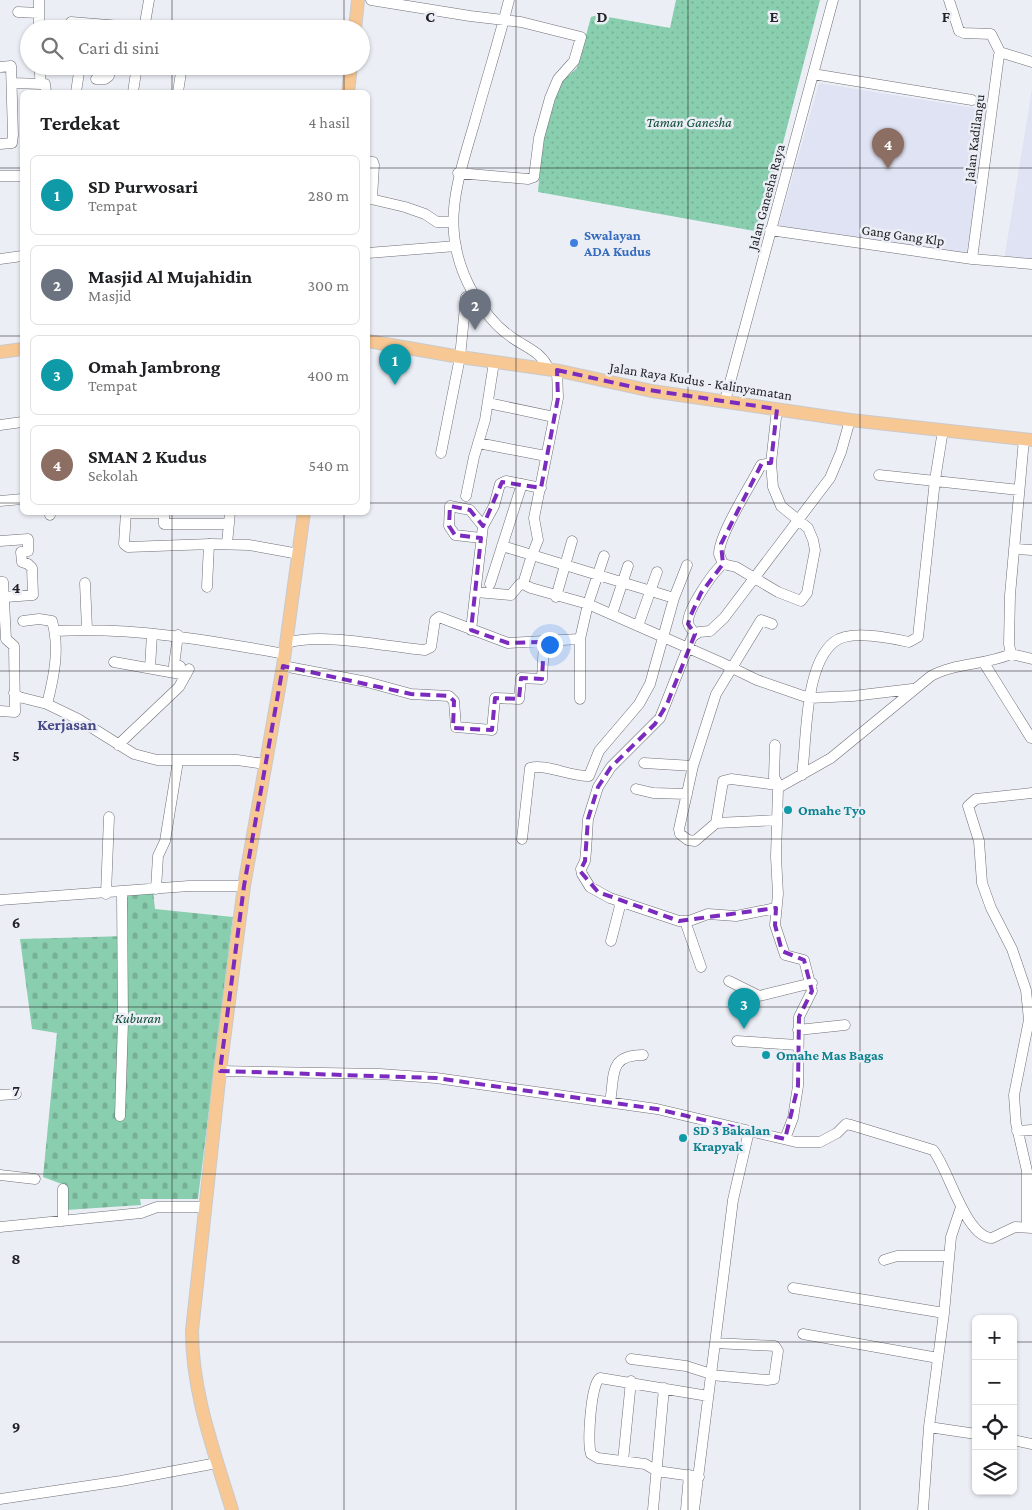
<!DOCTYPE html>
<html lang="id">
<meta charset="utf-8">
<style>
body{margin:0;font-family:"Crimson Pro",serif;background:#f6f6f6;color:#202124}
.controls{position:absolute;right:15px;bottom:15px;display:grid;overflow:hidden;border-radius:8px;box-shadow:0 1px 4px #0004}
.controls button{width:45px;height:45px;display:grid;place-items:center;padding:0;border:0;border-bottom:1px solid #e0e0e0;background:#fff;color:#202124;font:25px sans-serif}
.you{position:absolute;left:549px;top:644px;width:18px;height:18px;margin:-12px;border:4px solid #fff;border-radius:50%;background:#1a73e8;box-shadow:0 0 0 8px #1a73e833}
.badge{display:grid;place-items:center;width:32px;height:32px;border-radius:50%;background:#db2777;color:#fff;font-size:16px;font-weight:700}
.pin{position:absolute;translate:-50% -41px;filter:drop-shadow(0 1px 2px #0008)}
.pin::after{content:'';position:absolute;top:26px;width:18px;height:15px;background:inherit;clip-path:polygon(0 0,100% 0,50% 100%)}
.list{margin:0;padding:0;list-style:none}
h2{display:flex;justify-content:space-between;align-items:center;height:65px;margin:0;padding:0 20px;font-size:21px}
h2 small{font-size:16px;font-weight:400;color:#757577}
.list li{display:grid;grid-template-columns:32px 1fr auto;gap:15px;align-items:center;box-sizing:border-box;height:80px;margin:0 10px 10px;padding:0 10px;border:1px solid #e0e0e0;border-radius:8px}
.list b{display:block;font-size:19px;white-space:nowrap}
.list p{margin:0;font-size:16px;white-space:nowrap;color:#757577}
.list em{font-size:16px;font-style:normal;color:#757577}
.icon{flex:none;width:28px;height:28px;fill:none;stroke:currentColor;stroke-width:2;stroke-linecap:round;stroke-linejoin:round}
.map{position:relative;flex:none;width:1032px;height:1510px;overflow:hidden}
.search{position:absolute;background:#fff;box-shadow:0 1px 4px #0004;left:20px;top:20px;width:350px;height:55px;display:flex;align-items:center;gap:12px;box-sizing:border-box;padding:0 18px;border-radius:28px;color:#757577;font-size:19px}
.panel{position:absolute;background:#fff;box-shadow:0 1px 4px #0004;left:20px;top:90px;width:350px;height:425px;border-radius:8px}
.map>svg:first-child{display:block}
.built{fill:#e0e3f3}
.cemetery{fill:url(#cemetery-stones)}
.park{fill:url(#park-dots)}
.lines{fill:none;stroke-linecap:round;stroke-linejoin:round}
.minor-casing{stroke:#6e6f76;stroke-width:11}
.major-casing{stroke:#cacacb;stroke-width:14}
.minor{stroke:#fff;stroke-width:10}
.major{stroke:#f7c794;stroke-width:12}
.marked{fill:none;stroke:#7b2cbf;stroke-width:4;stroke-dasharray:10 6;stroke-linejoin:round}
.grid{fill:none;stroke:#222326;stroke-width:1;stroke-opacity:0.55}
.shop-dot{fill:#3f7fe0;stroke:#eceef6;stroke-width:2}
.culture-dot{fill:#0f9aa8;stroke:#eceef6;stroke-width:2}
.labels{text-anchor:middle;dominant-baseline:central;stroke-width:5;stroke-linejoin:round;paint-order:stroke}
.park-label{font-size:14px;font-style:italic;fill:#0e4d36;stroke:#eceef6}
.street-label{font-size:14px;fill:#222326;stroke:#eceef6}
.shop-label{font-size:14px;font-weight:bold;fill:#366cbe;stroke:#eceef6;text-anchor:start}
.culture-label{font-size:14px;font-weight:bold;fill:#0d838f;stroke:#eceef6;text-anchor:start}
.quarter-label{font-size:16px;font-weight:bold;fill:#474a87;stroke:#eceef6}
.grid-label{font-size:16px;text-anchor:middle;font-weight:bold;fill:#222326;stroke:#eceef6;stroke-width:5;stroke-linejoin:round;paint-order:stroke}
</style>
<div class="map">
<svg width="1032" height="1510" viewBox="0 0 1032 1510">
<defs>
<pattern id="cemetery-stones" width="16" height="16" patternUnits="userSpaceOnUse" patternTransform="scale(1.25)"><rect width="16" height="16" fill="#89ceae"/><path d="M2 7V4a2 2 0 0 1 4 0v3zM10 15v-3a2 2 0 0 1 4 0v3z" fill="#76b196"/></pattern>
<pattern id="park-dots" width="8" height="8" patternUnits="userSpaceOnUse" patternTransform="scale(1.25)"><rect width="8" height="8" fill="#89ceae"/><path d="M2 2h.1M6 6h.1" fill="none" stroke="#76b196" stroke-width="1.8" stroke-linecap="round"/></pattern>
</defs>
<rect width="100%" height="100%" fill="#eceef6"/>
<!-- built -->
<path class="built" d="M819 83 987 110 971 257 778 228Z
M1032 89V262L1004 260Z"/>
<!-- cemetery -->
<path class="cemetery" d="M153 890 155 909 233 917 198 1199H140L141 1205 66 1210 67 1186 43 1177 57 1033 32 1029 20 939 128 936 126 892Z"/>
<!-- park -->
<path class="park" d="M676 0H820L760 232 538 192 542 145 560 83 577 68 591 17 597 15 670 28Z"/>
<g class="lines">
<defs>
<path id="minor" d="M371 0 470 16 521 22 581 37 574 61 558 79 550 98 539 138 534 177 528 179 458 173
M509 0C499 40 486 81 475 121 457 183 438 231 473 293 482 308 495 326 510 336 524 347 542 351 549 370
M949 0 959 31 964 33 991 34 1001 54
M18 12 39 13
M71 22 145 28
M39 29V0
M144 29 149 0
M39 66 41 84H45L46 92
M0 67 11 66 13 135 12 143 0 144
M813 74 972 100
M96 79H105L109 76V66
M13 83 41 84
M76 92 80 66
M133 92 137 66
M178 92 182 66
M368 162H373L374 165 372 198 368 200
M0 176H22
M371 199 405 207 425 214 437 222H453
M770 230 972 259 1032 264
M368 253 456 246
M0 259 22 256
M972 259 999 55 1003 53 1032 62
M557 370 558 398 534 518 538 540 532 555 674 598
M725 401 833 0
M488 403 554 417
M0 425 22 422
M1024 439 1010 595 1009 644 1011 654 1032 659
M478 443 546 456
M441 453 460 357 466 297
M879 475 1019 490
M466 496 474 457 485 420 494 362
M0 501 22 499
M50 512V515
M126 512 124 544 128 547 211 544 249 545 299 554
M126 513H164V524H229
M481 538 455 535 449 526 450 506 470 510 483 526
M0 541 28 539V551L21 552 22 562 28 564 32 568 33 595 5 597
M227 544 230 512
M502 546 532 555 523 584 531 588 588 604 720 662 757 680 809 698 853 696 912 689
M1014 549 1032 550
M723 564C722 561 720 557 719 554 719 534 751 485 761 465L771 463
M0 582H3L6 639 14 646 15 712 0 711
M85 583 87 629
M490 584 522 484
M207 587 209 544
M476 592 511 595 520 584H523
M556 597 572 541
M612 614 628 566
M23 621 39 619 52 621C60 648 54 677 47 704
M772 624 761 620 716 694 693 766 679 829 680 834 688 840 695 841 716 823 723 781 731 779 777 785
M638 626 657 572
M471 630 483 526 494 506 500 484 506 481 541 488
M55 631C135 627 207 640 285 654
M695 634C693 631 689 627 688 623 687 610 713 572 723 564L736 567 778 592 801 601 807 593 815 550 813 540 808 528 781 506 773 487 771 463 777 409
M580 639V699
M287 643C322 632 387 647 425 650L431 647 435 620 439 617 508 643 580 639 588 604 604 556
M114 662 186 675
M984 663 1031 738
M283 666 367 682 411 694 449 696 454 701 456 727 492 730 495 698 519 699 521 678 542 679 544 642
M150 668 152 634
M178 673 180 666 174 665 178 635
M14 693 19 697 47 704 78 719 134 754 157 760H237L265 764
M118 745 179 687 189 669
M775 745 774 777 779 786
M644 763 693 766
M802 775C807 739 804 666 834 642 850 629 891 638 909 642L918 637 935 480 943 430
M636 789 653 793 687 794
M716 823 777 820
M522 839 530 768C544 763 572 777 589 776L599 751 639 704 650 684 674 598 687 565
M156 889 158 856 165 841 178 761
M106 894 109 817
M0 900 189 886H244
M776 908 736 916 708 914 689 921H679L610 898 590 887 582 874 581 869 585 861 586 851 588 819 598 787 611 767 660 718 692 637 699 632 710 631 724 618 830 478 841 452 850 420
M685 921 701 967
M611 941 621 902
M729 981 759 996 812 983
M798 1030 845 1025
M737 1041 798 1045
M220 1071 380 1074 436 1078 657 1109 796 1142H820L837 1133 846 1124 851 1125 933 1150C949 1169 965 1237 992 1238L1015 1227 1032 1228
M0 1095 16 1094
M610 1102C615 1075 608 1055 643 1055
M120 1116 123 1021 122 893
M1017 1131 1032 1130
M785 1139 793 1118 798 1086 799 1017 812 991 804 960 785 955 775 925 778 894 776 857 778 788 831 758 931 676C954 663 986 665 1011 654
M0 1175 35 1179
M63 1189V1221
M0 1227 141 1213 157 1207H204
M1027 1227V1171L1016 1123 1014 1095 1029 1020 1026 990 1012 949 991 908 982 883 979 841 968 806 976 799 1032 793
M884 1260 897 1256H949
M793 1288 944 1313
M803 1334 938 1358
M631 1359 686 1366 711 1374
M711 1375 767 1380 774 1379 778 1351 775 1346 715 1343
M929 1427 976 1434
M1013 1440 1032 1444
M623 1461 631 1381
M699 1477 657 1471 645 1464 598 1458 591 1454C587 1443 591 1382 600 1378L708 1396
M0 1499 121 1481 217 1463
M653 1510 664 1388
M686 1510 689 1475
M694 1510 733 1200 749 1131
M923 1510 929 1427 944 1313 951 1237 961 1207"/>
<path id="major" d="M355 29 358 0
M348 92 351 66
M368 341 460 357 560 371 652 391 850 420 1032 440
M0 352 22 349
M232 1510C214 1451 192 1393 192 1331L220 1071 244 886 283 666 304 512"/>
</defs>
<!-- minor casing -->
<use href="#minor" class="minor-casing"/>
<!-- major casing -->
<use href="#major" class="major-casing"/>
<!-- minor -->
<use href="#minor" class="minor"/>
<!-- major -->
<use href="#major" class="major"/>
</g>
<!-- marked area -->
<path class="marked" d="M557 370 642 389 777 409 771 463H762L721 544 723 564 701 593 690 617 688 624 695 634 667 704 655 724 611 767 598 787 588 819 585 861 580 871 598 892 679 921 776 908 775 925 782 951 804 960 812 991 799 1017 798 1086 785 1139 657 1109 436 1078 220 1071 244 886 283 666 411 694 449 696 454 701 453 728 492 730 495 698 519 699 521 678 542 679 544 642 508 643 471 630 481 538 455 535 449 526 450 506 470 510 483 526 502 482 541 488 558 398Z"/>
<!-- grid -->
<path class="grid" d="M172 0V29M344 0V29M516 0V1510M688 0V1510M860 0V1510M172 66V92M344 66V92M0 168H22M368 168H1032M0 336H22M368 336H1032M0 503H22M368 503H1032M172 512V1510M344 512V1510M0 671H1032M0 839H1032M0 1007H1032M0 1174H1032M0 1342H976M1013 1342H1032"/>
<!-- markers -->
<circle class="shop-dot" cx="574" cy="243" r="5"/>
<g class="culture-dot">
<circle cx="788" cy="810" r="5"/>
<circle cx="766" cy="1055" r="5"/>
<circle cx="683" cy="1138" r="5"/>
</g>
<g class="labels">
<!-- park labels -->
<g class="park-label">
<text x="689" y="122">Taman Ganesha</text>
<text x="138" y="1018">Kuburan</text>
</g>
<!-- street labels -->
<g class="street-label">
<text transform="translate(974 138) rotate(-83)">Jalan Kadilangu</text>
<text transform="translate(766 197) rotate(-75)">Jalan Ganesha Raya</text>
<text transform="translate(903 235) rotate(8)">Gang Gang Klp</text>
<text transform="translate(701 381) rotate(9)">Jalan Raya Kudus - Kalinyamatan</text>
</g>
<!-- shop labels -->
<g class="shop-label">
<text x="584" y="235">Swalayan<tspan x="584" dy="16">ADA Kudus</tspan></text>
</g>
<!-- culture labels -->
<g class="culture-label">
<text x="798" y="810">Omahe Tyo</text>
<text x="776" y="1055">Omahe Mas Bagas</text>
<text x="693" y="1130">SD 3 Bakalan<tspan x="693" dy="16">Krapyak</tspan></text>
</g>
<!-- quarter labels -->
<g class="quarter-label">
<text x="67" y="724">Kerjasan</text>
</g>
</g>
<g class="grid-label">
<text x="430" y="22">C</text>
<text x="602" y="22">D</text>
<text x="774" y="22">E</text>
<text x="946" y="22">F</text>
<text x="16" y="593">4</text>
<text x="16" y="761">5</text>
<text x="16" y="928">6</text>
<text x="16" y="1096">7</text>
<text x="16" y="1264">8</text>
<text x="16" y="1432">9</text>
</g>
</svg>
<div class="controls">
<button>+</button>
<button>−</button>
<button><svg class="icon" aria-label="locate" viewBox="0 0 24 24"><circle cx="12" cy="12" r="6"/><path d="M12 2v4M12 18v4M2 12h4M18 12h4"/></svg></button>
<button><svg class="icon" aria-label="layers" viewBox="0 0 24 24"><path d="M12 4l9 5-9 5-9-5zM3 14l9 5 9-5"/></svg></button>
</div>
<div class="you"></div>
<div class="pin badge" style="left:395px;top:385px;background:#0f9aa8">1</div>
<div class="pin badge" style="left:475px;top:330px;background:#6b7280">2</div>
<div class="pin badge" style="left:744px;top:1029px;background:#0f9aa8">3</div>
<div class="pin badge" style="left:888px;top:169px;background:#8d6e63">4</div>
<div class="search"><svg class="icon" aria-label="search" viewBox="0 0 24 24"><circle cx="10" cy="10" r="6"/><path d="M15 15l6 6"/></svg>Cari di sini</div>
<section class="panel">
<h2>Terdekat<small>4 hasil</small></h2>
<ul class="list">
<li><span class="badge" style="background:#0f9aa8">1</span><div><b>SD Purwosari</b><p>Tempat</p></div><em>280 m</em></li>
<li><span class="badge" style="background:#6b7280">2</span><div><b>Masjid Al Mujahidin</b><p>Masjid</p></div><em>300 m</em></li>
<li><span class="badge" style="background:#0f9aa8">3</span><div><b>Omah Jambrong</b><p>Tempat</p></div><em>400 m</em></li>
<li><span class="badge" style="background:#8d6e63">4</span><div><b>SMAN 2 Kudus</b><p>Sekolah</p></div><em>540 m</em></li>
</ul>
</section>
</div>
